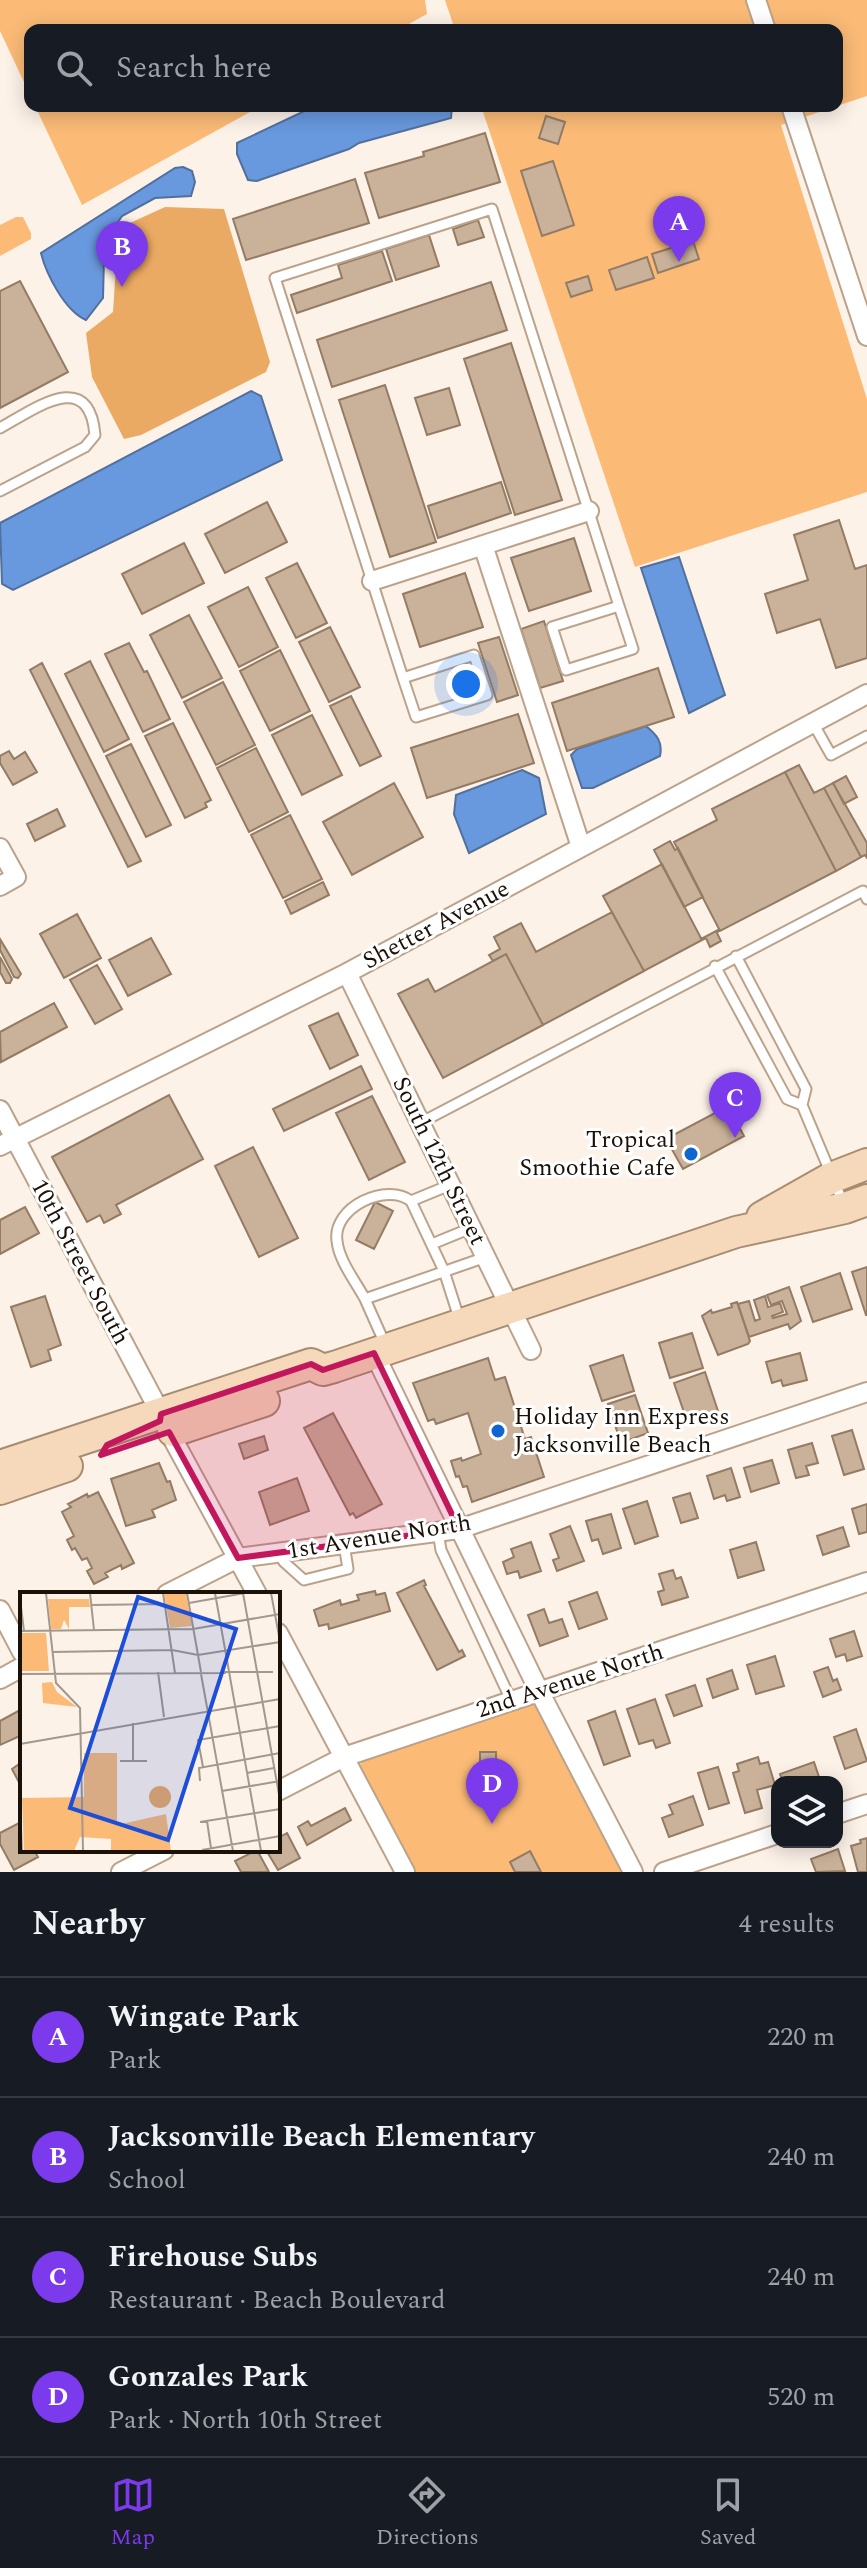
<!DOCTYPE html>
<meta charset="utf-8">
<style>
body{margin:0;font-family:Spectral,serif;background:#242831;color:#f1f3f6}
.controls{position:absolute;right:24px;bottom:24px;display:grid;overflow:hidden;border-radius:16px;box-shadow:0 4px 20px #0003}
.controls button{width:72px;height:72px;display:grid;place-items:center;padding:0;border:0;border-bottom:2px solid #363941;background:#171b24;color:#f1f3f6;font:40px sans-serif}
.you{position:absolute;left:466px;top:684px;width:28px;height:28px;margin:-20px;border:6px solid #fff;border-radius:50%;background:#1a73e8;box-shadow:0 0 0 12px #1a73e833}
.badge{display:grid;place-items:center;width:52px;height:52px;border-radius:50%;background:#7c3aed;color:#fff;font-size:26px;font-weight:700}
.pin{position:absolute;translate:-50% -66px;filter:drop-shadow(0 2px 4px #0008)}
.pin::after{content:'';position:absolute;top:42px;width:28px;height:24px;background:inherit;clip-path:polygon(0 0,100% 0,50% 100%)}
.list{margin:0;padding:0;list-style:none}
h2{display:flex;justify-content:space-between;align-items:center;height:104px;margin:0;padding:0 32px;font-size:34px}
h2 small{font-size:26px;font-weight:400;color:#9ea1a6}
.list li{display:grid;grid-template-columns:52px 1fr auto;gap:24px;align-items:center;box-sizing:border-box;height:120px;padding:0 32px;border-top:2px solid #363941}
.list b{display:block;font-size:30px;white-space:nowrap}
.list p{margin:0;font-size:26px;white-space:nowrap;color:#9ea1a6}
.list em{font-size:26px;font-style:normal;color:#9ea1a6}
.icon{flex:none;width:44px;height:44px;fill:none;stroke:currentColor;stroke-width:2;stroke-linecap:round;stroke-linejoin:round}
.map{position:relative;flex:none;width:867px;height:1872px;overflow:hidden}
.search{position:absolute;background:#171b24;box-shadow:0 4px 20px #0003;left:24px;right:24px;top:24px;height:88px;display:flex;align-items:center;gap:20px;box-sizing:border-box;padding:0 28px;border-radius:16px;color:#9ea1a6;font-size:30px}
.sheet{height:584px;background:#171b24}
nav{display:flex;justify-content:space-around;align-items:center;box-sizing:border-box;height:112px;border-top:2px solid #363941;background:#171b24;font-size:22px;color:#9ea1a6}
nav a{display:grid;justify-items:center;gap:4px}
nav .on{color:#7c3aed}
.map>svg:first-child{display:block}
.green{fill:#fbbb77}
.forest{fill:#ebaa64}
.water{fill:#6898dd;stroke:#51709d;stroke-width:2}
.building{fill:#cab199;stroke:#937b64;stroke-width:2}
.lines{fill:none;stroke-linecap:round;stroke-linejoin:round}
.service-casing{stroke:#bba38b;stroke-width:13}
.minor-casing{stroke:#bba38b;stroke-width:22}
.trunk-casing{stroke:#a78c71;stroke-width:34}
.service{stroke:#fff;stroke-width:9}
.minor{stroke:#fff;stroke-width:18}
.trunk{stroke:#f6d8bb;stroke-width:30}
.marked{fill:#c2185b;fill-opacity:0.2;stroke:#c2185b;stroke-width:6;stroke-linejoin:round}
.poi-dot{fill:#1066cf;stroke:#fff;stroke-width:3}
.labels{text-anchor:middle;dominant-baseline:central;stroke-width:6;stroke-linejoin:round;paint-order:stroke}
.street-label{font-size:24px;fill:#1a1108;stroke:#fff}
.poi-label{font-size:24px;fill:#1a1108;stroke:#fff;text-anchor:end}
.inset-road{fill:none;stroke:#a2988e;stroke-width:2}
.view{fill:#1d4ed8;fill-opacity:0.15;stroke:#1d4ed8;stroke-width:4}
.inset-edge{fill:none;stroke:#1a1108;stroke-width:4}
</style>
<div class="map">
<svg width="867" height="1872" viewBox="0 0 867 1872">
<rect width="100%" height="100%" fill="#fdf2e8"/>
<!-- green -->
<path class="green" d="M0 0H425L427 14 398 30H30V95L0 31Z
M445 0H867V96L837 106V30H455Z
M35 106H261L82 205Z
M481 106H837L781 125 867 399V492L635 567Z
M16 217H23L31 233V239L0 256V225Z
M530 1702 538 1708 621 1872H413L359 1767 364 1757Z"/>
<!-- forest -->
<path class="forest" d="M165 207 224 209 270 362 266 372 141 435 124 439 92 377 86 333 113 312 116 265 130 223Z"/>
<!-- water -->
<path class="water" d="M315 106H451L452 107 451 118 359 143 349 149 257 181 248 180 237 154V143Z
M183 167 192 171 195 182 191 196 155 198 122 216 116 225 104 258 103 298 86 320C65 311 46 274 41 253L175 168Z
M251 391 261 396 282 460 13 590 2 584 0 523Z
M679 557 725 695 689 713 641 568Z
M646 726C657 735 663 742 660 756L593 788H582L571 755 577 749Z
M522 770 539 778 546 814 469 853 454 814 456 795Z"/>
<!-- building -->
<path class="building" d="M546 116 565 122 558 144 539 138Z
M485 133 500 182 379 218 365 173 424 156 423 152Z
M553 161 574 225 542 236 521 171Z
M355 179 369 223 246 260 233 219Z
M478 220 484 237 458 245 453 229Z
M429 235 439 266 396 280 386 249Z
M693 241 699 259 658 273 652 254Z
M382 251 392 281 297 313 291 295 342 278 338 265Z
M647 257 654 278 616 290 609 270Z
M588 276 592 290 571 297 566 283Z
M20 281 68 372 0 408V291Z
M491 282 507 330 332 387 317 340Z
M511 343 562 500 515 515 464 359Z
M385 385 436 542 390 557 339 400Z
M449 388 460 425 427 435 415 398Z
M501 482 511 513 438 538 428 506Z
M267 502 287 542 225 573 205 534Z
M839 520 855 569 867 565V658L836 668 820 619 777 633 765 594 808 580 794 535Z
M574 538 591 591 529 611 511 558Z
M184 543 204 583 142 614 122 574Z
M297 563 327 623 296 638 266 578Z
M465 573 483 627 420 647 403 594Z
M248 587 278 647 239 667 208 607Z
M189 615 222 678 182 698 150 635Z
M544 621 563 681 540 688 521 629Z
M330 627 360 687 329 702 299 642Z
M499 637 518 695 497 702 478 643Z
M129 643 144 672 147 671 170 719 143 732 105 654Z
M280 650 310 711 270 731 240 671Z
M90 661 129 739 104 752 65 674Z
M42 663 141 861 128 867 30 670Z
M658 668 674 717 567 751 552 703Z
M223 682 255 745 216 765 184 702Z
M351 696 381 756 360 766 330 706Z
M518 714 534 763 427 798 411 748Z
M312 715 342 775 302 795 272 735Z
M173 723 211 800 205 803 207 807 185 818 145 736Z
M131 744 171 825 146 837 106 756Z
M256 748 288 812 249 832 217 768Z
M9 751 14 759 25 752 37 772 13 785 0 763V756Z
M799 765 814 793 824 788 861 857 836 871 785 772Z
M785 772 836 871 720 931 674 842 717 820 712 809Z
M846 776 857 797 844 804 833 783Z
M394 783 423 837 352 875 323 822Z
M833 783 867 843V858L865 855 861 857 824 788Z
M57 809 65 826 35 841 27 824Z
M290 815 322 879 283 898 251 835Z
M670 841 675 850 678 848 703 897 684 907 654 850Z
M662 864 702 940 644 971 603 896Z
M323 882 329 895 291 914 285 901Z
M612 912 644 971 543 1025 506 954 493 961 489 955 500 949 494 937 521 923 536 952Z
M77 914 101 958 64 978 40 934Z
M720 929 717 933 721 941 710 947 706 938 702 940 701 939Z
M151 938 171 974 128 996 109 960Z
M0 939 21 974 18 978 14 977 0 950Z
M506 954 543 1025 443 1078 398 994 428 979 435 992Z
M0 957 12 979 10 983H6L0 972Z
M97 965 122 1009 95 1024 70 980Z
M54 1003 67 1027 1 1062 0 1032Z
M338 1013 358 1055 330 1069 309 1026Z
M361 1066 372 1089 284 1131 273 1109Z
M169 1095 203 1159 116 1205 121 1214 104 1223 100 1215 87 1222 52 1157Z
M372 1096 405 1162 369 1180 336 1113Z
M728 1106 744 1136 683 1169 666 1139Z
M253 1147 298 1238 259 1257 215 1166Z
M375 1202 393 1211 374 1249 356 1240Z
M25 1207 39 1233 0 1254V1220Z
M867 1267V1315H866L852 1272Z
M840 1273 852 1309 813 1322 801 1287Z
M789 1287 801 1321 790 1329 788 1324 749 1337 738 1304 749 1301 755 1321 760 1319 754 1300 765 1296 768 1307 780 1303 783 1312 772 1316 773 1318 787 1314 782 1301 771 1305 767 1295Z
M45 1296 61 1345 48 1350 51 1360 31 1367 11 1307Z
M737 1302 750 1341 748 1344 718 1355 702 1316 711 1310 712 1313 732 1307 731 1304Z
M692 1333 703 1368 670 1378 659 1343Z
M800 1353 807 1380 783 1386 781 1380 772 1383 766 1362Z
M623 1355 634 1391 602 1401 590 1366Z
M488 1358 495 1380 505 1377 525 1439 531 1437 544 1477 472 1502 467 1486 463 1487 459 1476 456 1477 451 1461 461 1458 462 1461 481 1454 468 1413 436 1424 434 1419 428 1421 413 1383Z
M705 1372 718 1411 687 1421 674 1383Z
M635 1395 648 1433 621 1443 608 1404Z
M333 1413 382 1504 356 1518 353 1513 350 1515 304 1428Z
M852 1430 864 1469 844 1475 832 1436Z
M264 1436 268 1450 244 1459 239 1444Z
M812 1443 818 1463 806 1466 809 1475 796 1478 788 1450Z
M772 1460 779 1483 751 1492 744 1468Z
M159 1463 167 1482 170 1481 176 1500 152 1510 155 1517 126 1526 111 1479Z
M731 1468 740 1497 727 1501 725 1495 714 1499 707 1476Z
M297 1478 309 1511 270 1525 259 1492Z
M98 1492 134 1563 122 1569 121 1565 105 1573 108 1577 94 1584 87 1571 92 1568 87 1558 82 1560 75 1548 72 1550 67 1540 74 1536 62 1512 71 1507 68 1504 87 1494 88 1497Z
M690 1493 698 1518 681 1523 673 1498Z
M647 1501 658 1536 635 1544 623 1509Z
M867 1504V1532L859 1534 852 1509Z
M611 1514 621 1548 603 1554 598 1539 592 1541 586 1521Z
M570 1526 584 1561 557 1571 553 1560 559 1558 550 1534Z
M843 1527 849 1546 823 1555 817 1536Z
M531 1542 541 1571 520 1578 518 1571 507 1574 503 1562 514 1557 511 1549Z
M756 1542 764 1570 738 1578 730 1550Z
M673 1570 676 1579 681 1577 688 1597 662 1605 658 1592 664 1590 659 1574Z
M424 1580 426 1585 424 1586 459 1652 462 1650 465 1656 437 1670 397 1593Z
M375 1591 376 1595 385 1593 390 1611 329 1629 328 1624 319 1626 314 1610 340 1600 341 1605 359 1600 357 1595Z
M597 1592 607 1619 579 1629 569 1602Z
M544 1609 549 1623 562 1619 568 1636 540 1646 528 1615Z
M854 1631 862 1656 847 1661 845 1654 836 1657 830 1639Z
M775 1656 784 1686 756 1694 747 1665Z
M828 1667 833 1681 837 1679 841 1690 823 1697 814 1672Z
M732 1670 738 1689 713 1698 707 1679Z
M695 1685 702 1706 674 1716 666 1695Z
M655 1699 670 1743 656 1748 653 1740 639 1744 627 1709Z
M22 1709V1735L0 1745V1721Z
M615 1711 630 1756 604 1765 588 1721Z
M856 1729 867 1761 845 1769 834 1737Z
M480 1752H496V1764H480Z
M758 1757 760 1764 768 1762 775 1785 757 1790 762 1808 745 1813 733 1773 739 1771 737 1764Z
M22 1762V1788L12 1769Z
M814 1762 820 1780 783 1782 780 1774Z
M718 1767 729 1803 709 1809 698 1773Z
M693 1796 703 1825 669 1837 662 1818 673 1814 669 1805Z
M345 1808 351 1820 307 1845 298 1827 308 1821 311 1826Z
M19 1823 22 1828V1850H34L38 1857 14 1870 0 1844V1833Z
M287 1833 300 1858 278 1870 266 1850H278V1838Z
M867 1838V1872H858L851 1846 861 1843 860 1840Z
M838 1849 845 1871 816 1872 811 1859Z
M257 1850 269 1872H241L235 1861Z
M530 1851 541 1872H515L510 1862Z"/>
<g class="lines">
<defs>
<path id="service" d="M0 428C35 409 89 367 95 435L85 447 0 491
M403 678 416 717 487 695 474 655 403 678 275 278 492 209 619 606 552 627 566 670 633 649 619 606
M813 723 831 755 867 736
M715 966 787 1099 802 1105 806 1089 736 956
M802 1105 844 1205
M420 1123 863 891 867 899
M450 1185 411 1201 444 1271 460 1321
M432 1244 471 1228
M365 1299C356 1282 339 1261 337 1241 332 1207 387 1182 411 1201
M385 1344 365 1299 486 1257
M438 1532 441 1550 511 1700
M279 1553 284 1562 304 1580 348 1569 344 1544"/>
<path id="minor" d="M756 0 766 30
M791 106 867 336
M483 545 581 847
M372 581 589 511
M0 848 16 877 0 886
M347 973 531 1350
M0 1110 161 1414
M0 1146 347 973 867 694
M374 1353 539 1691 633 1872
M169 1432 257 1594
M167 1594 238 1558 459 1529 867 1392
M0 1610 22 1652
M278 1633 405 1872
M0 1679 22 1667
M278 1791 344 1757 867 1582
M837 1814 867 1804
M121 1872 164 1850
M664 1872 777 1834"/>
<path id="trunk" d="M762 1217 831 1178 867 1164
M173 1431 264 1401
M0 1466 311 1364 323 1370 334 1367 736 1232 845 1208 867 1200
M0 1489 67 1466"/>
</defs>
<!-- service casing -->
<use href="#service" class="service-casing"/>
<!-- minor casing -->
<use href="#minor" class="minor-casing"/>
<!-- trunk casing -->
<use href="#trunk" class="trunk-casing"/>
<!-- service -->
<use href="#service" class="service"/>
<!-- minor -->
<use href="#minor" class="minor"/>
<!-- trunk -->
<use href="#trunk" class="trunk"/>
</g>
<!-- marked area -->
<path class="marked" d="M374 1353 459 1529 238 1558 169 1432 101 1455 107 1445 160 1421 161 1414 311 1364 323 1370Z"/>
<!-- markers -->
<g class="poi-dot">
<circle cx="691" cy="1154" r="8"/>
<circle cx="498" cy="1431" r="8"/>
</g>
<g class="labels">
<!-- street labels -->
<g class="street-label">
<text transform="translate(436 925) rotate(-28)">Shetter Avenue</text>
<text transform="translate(439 1161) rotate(64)">South 12th Street</text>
<text transform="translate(80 1262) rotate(62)">10th Street South</text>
<text transform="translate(379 1537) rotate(-9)">1st Avenue North</text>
<text transform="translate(570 1681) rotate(-18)">2nd Avenue North</text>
</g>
<!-- poi labels -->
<g class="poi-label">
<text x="675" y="1140">Tropical<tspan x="675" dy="28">Smoothie Cafe</tspan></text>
<text x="514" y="1417" text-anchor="start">Holiday Inn Express<tspan x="514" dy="28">Jacksonville Beach</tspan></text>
</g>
</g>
<!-- overview -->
<g transform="translate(20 1592)">
<rect width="260" height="260" fill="#fdf2e8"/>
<path d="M144 1H166L172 34 150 36ZM28 7H69L70 15H49V37L44 28 41 37H31ZM0 41H26L29 79H0ZM32 90 37 100 57 115 23 111 22 91ZM64 161H97V233L146 222 151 259H192H91V247L60 245 54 259H4L2 206 64 205Z" fill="#fbbb77"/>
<path d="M129 205a11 11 0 1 1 22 0a11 11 0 1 1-22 0Z" fill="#ebaa64"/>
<path class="inset-road" d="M26 1 36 91 60 116 63 259M70 1 74 38M143 1 155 81M167 1 181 80M195 1 241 259M223 1 260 208M251 1 260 49M0 7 4 39M169 11 225 1M71 13 145 12M0 39 173 37 260 22M32 60 152 58 178 63 260 50M138 80 144 125M201 80H253M0 82 206 81M181 82 213 259M113 131V169M0 152 260 107M100 169H127M183 175 178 148 260 134M227 181 254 176M180 189 179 176 260 161M202 199 260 189M0 211 2 259M187 229 191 256M180 230 260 217M182 258 260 244"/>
<path class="view" d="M118 5 216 37 148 248 50 216Z"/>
<rect width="260" height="260" class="inset-edge"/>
</g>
</svg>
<div class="controls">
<button><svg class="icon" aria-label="layers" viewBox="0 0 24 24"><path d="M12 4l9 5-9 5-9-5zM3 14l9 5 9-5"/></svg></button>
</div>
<div class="you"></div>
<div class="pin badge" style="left:679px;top:262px">A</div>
<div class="pin badge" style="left:122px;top:287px">B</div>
<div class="pin badge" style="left:735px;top:1138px">C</div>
<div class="pin badge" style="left:492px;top:1824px">D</div>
<div class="search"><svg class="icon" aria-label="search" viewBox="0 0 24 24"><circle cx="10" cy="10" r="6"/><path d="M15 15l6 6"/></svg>Search here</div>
</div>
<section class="sheet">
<h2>Nearby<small>4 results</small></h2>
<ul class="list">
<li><span class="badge">A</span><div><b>Wingate Park</b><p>Park</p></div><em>220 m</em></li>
<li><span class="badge">B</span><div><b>Jacksonville Beach Elementary</b><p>School</p></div><em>240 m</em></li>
<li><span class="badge">C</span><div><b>Firehouse Subs</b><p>Restaurant · Beach Boulevard</p></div><em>240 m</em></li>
<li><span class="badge">D</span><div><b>Gonzales Park</b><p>Park · North 10th Street</p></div><em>520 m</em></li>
</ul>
</section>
<nav>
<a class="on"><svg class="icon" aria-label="map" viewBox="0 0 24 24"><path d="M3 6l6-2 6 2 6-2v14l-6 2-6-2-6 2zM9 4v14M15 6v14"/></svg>Map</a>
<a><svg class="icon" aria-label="directions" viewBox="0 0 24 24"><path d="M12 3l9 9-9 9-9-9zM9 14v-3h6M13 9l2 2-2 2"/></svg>Directions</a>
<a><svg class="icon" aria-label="saved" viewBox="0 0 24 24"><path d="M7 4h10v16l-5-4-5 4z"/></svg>Saved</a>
</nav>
